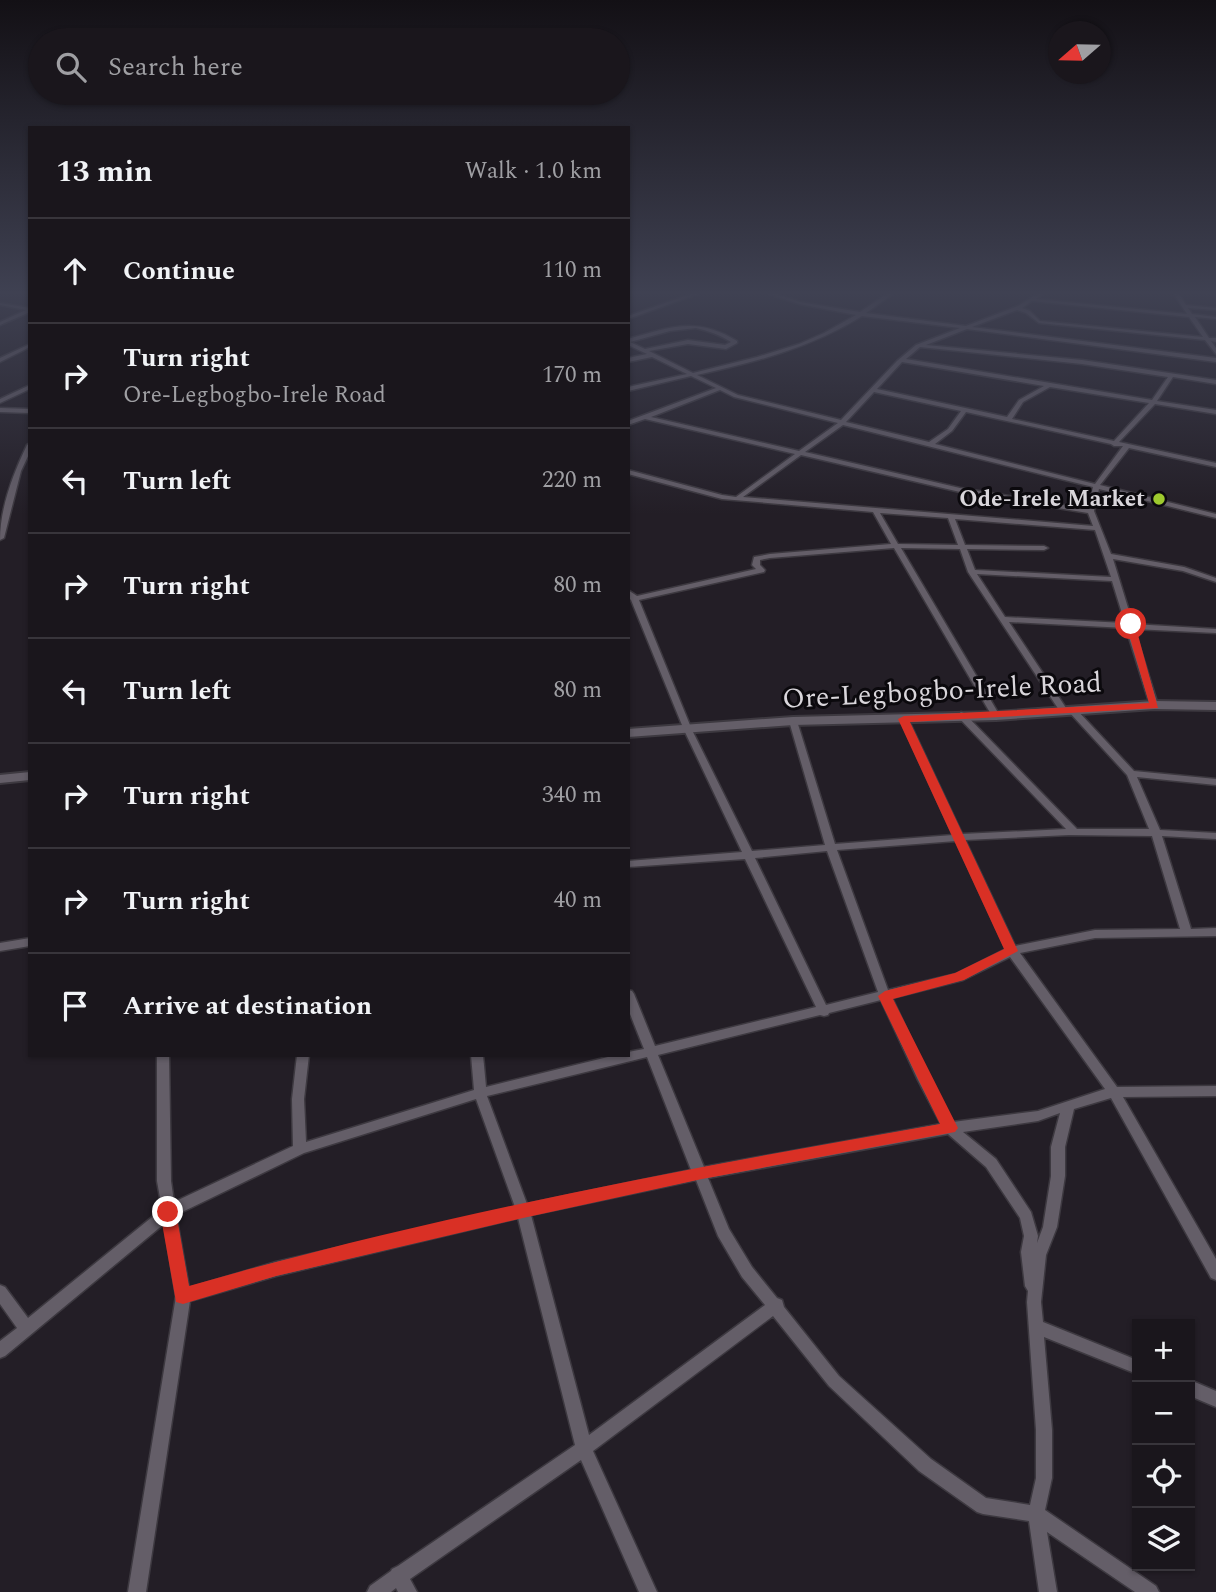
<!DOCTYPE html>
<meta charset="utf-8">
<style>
body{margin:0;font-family:Spectral,serif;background:#272329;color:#f1f3f6}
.controls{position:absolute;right:21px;bottom:21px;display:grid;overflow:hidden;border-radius:0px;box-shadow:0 2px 5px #0004}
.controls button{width:63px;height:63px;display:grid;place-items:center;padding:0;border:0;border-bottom:2px solid #38353b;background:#1a161c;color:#f1f3f6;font:35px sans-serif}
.compass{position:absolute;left:1048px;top:21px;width:63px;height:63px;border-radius:50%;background:#1a161c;box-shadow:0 2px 5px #0004;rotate:250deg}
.stop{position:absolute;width:21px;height:21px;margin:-16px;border:5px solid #d93025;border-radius:50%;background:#fff}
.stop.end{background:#d93025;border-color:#fff;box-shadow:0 2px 7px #0008}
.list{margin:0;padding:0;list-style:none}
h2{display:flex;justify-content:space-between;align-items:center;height:91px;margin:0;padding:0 28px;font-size:30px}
h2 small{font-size:23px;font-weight:400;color:#9f9fa3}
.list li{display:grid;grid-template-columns:46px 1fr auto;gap:21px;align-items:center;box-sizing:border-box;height:105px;padding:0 28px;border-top:2px solid #38353b}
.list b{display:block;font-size:26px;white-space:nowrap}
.list p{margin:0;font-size:23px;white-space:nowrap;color:#9f9fa3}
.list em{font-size:23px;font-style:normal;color:#9f9fa3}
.icon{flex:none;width:38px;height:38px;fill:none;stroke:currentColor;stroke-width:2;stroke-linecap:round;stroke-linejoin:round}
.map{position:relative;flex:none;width:1216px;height:1592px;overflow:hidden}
.search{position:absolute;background:#1a161c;box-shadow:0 2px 5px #0004;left:28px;top:28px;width:602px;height:77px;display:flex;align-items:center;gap:18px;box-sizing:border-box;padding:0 24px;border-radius:38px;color:#9f9fa3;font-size:26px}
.panel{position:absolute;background:#1a161c;box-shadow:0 2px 5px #0004;left:28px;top:126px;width:602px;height:931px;border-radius:0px}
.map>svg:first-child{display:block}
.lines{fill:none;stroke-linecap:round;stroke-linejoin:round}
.street-casing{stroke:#3d3940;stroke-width:3}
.secondary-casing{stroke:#3d3940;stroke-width:4}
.street{fill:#645e68;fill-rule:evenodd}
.secondary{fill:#645e68;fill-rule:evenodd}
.route{fill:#d93025}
.poi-dot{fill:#9eca2e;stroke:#0b090d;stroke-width:2.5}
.labels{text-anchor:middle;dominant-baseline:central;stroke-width:6;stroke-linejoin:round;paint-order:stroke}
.far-poi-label{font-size:23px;font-weight:bold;fill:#d9d6db;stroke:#0b090d;text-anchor:end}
.street-label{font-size:28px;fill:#d9d6db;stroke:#0b090d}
</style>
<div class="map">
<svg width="1216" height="1592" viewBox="0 0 1216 1592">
<rect width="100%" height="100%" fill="#231e26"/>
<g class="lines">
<defs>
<path id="street" d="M699 291H706L628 319V316Z
M760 291H768L800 302 860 312 891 291H897L866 313 966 326 1018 306 1042 291H1048L1036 299 1187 314 1172 291H1177L1186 305 1216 308V310L1188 308 1192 314 1216 317V319L1195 317 1209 338H1216V342L1211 341 1216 348V354L1205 340 1039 323 1026 313 1017 310 972 327 1216 358V362L967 329 926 345 1082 360 1216 380V384L1173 377 1157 401 1216 410V414L1155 404 1119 442 1216 463V467L1129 448 1100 485 1216 514V518L1099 489 1094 511 1111 554 1184 567 1216 578V582L1183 571 1113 559 1133 624 1216 629V633L1134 629 1158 705 1157 707 1154 708 1150 705 1126 628 1009 622 1068 711 1064 714 1061 713 968 572 960 549 901 548 1000 716 996 719 992 716 894 548 770 558 760 560V565L765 570 764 572 639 600 692 730 752 851 825 845 789 721 793 718 797 721 835 844 953 835 900 719 904 716 908 719 962 834 1066 829 958 717 957 715 961 712 964 713 1077 829H1149L1127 775 1070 713 1069 711 1070 709H1076L1134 771 1216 779V785L1137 777 1160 830 1216 833V839L1162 836 1191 929 1216 928V936L1095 938 1020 953 1117 1087 1216 1086V1096L1123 1097 1216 1259V1280L1211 1278 1111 1098 1074 1109 1065 1147V1176L1057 1227 1046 1255 1041 1302 1043 1322 1137 1360V1374L1044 1337 1052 1430V1478L1045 1510 1156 1586 1159 1592H1135L1047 1532 1057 1592H1039L1029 1521 983 1514 977 1512 919 1471 829 1386 773 1316 593 1451 657 1592H639L581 1460 410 1579 417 1592H398L396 1588 391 1592H367L370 1586 391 1571 392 1569 398 1566 575 1445 518 1218 276 1276 190 1301 146 1592H128L176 1296 164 1224 5 1356 0 1358V1341L17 1328 0 1304V1285L5 1287 28 1318 162 1209 157 1181V1055H169L171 1181 174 1202 293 1146 292 1099 297 1055H309L304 1099 306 1142 474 1090 471 1055H483L486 1087 616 1055H628V1052L644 1049 628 1009V990L632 991 634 994 655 1046 816 1007 745 859 628 867V861L742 852 684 730 631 600 628 597V590L637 596 756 569 752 565 754 557 770 554 891 544 873 512 722 499 628 474V470L722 495 736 497 795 454 645 419 628 425V421L716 388 691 376 628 391V387L687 374 652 357 628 362V358L647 354 628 345V339C670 327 697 316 737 341V343L726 349 688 344 649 351 693 373 757 357 799 344 824 333 856 315 799 304ZM1032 301 1189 317 1203 337 1040 321 1030 311 1022 308ZM862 316 960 328 916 345 897 361 841 420 738 395 697 375C756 362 810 348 862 316ZM696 328C709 331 720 335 731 342L725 345 688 340 645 349 630 342 670 331ZM920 347 1082 364 1168 377 1152 400 906 359ZM902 362 1044 386 1019 400 1007 417 877 389ZM1050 387 1149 403 1114 441 1012 419 1023 402ZM720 390 734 397 838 423 799 451 651 417ZM874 392 961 411 948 429 929 442 846 422ZM966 412 1111 444 1114 446H1123L1095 484 935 444 952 431ZM843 425 1093 487 1088 509 960 488 805 452ZM801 455 960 492 1088 513 1093 526 743 497ZM880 513 948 518 958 545 898 544ZM955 519 1095 530 1111 577 975 570 967 549 1044 550 1048 548 1044 546 965 545ZM977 574 1112 581 1125 623 1005 617ZM1069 835 1152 836 1180 929 1095 930 1015 946 965 840ZM956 841 1006 949 956 974 888 990 837 850ZM827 851 878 992 826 1005 755 858ZM1010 957 1105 1089 1038 1111 953 1122 930 1079 892 998 963 980ZM881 1000 918 1080 941 1124 704 1167 658 1055 820 1015 824 1016 828 1015 829 1013ZM647 1057 691 1170 527 1204 487 1096ZM476 1099 515 1207 276 1262 189 1288 176 1215 304 1153ZM1060 1113 1051 1147V1176L1043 1227 1037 1243 1038 1236 1031 1212 996 1159 963 1132 1038 1121ZM948 1134 986 1167 1020 1218 1024 1236 1021 1252 1025 1286 1028 1291 1027 1302 1036 1430V1478L1030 1505 986 1498 931 1459 839 1376 784 1307 782 1300 777 1298 752 1267 729 1229 708 1178ZM696 1180 718 1236 742 1277 765 1305 589 1435 531 1215Z
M1195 291 1216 292V294L1197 292Z
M0 303 30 308V312L0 325V322L26 310 0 305Z
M30 344V347L0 362V358Z
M30 385V389L0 403V399Z
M0 408 30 409V413L0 412Z
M30 443V452L21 471 4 538 0 540C0 508 13 474 27 445Z
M30 938V946L0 951V943Z
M1190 1380 1216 1391V1407L1190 1396Z"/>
<path id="secondary" d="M1154 701 1216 702V710L1154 709 996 720 793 725 628 737V729L793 717 996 712Z
M30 772V780L0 783V775Z"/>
</defs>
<!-- street casing -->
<use href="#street" class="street-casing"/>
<!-- secondary casing -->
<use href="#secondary" class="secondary-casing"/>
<!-- street -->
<use href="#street" class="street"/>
<!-- secondary -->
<use href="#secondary" class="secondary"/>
</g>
<!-- sky -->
<linearGradient id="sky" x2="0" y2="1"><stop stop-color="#131015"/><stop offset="0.57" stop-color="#3f4152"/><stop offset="1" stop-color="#3f4152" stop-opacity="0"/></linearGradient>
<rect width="1216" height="514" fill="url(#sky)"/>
<!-- route -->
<path class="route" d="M1131 621 1135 624 1158 708 910 722 1018 951 964 980 893 999 958 1128 955 1132 702 1179 523 1218 276 1276 183 1304 176 1302 160 1212 168 1205 176 1212 189 1286C435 1215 688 1168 940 1124L878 996 885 991 955 973 1004 949 898 719 904 716 1149 703 1126 624Z"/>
<!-- markers -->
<circle class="poi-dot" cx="1159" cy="499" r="7"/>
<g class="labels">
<!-- far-poi labels -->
<g class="far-poi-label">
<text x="1145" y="499">Ode-Irele Market</text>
</g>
<!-- street labels -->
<g class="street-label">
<text transform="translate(942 691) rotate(-3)">Ore-Legbogbo-Irele Road</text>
</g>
</g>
</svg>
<div class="controls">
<button>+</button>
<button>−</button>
<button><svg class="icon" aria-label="locate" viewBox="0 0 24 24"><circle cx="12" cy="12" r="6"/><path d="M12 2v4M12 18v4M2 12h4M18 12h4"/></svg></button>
<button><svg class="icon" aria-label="layers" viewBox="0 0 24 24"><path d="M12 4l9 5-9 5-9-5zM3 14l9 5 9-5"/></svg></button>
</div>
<svg class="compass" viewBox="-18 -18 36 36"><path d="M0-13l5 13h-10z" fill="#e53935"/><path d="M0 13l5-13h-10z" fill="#9f9fa3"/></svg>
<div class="stop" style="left:1131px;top:624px"></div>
<div class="stop end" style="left:168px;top:1212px"></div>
<div class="search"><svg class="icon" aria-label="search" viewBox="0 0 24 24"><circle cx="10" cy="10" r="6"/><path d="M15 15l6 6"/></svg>Search here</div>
<section class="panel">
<h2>13 min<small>Walk · 1.0 km</small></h2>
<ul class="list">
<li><svg class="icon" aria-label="ahead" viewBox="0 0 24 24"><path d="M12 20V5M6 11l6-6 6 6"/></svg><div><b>Continue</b></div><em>110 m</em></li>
<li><svg class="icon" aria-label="right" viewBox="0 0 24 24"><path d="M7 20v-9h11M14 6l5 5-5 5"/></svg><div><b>Turn right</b><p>Ore-Legbogbo-Irele Road</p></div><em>170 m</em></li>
<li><svg class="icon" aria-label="left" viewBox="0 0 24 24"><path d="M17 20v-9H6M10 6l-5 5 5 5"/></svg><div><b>Turn left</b></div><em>220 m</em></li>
<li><svg class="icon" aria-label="right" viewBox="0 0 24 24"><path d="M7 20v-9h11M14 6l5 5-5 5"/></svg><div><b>Turn right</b></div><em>80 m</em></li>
<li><svg class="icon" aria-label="left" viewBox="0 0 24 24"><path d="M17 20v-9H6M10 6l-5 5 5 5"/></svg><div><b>Turn left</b></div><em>80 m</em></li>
<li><svg class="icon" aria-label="right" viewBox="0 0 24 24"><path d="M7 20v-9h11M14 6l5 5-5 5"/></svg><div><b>Turn right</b></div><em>340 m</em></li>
<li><svg class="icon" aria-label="right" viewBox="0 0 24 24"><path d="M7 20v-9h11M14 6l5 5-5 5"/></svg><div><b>Turn right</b></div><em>40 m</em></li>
<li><svg class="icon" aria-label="arrive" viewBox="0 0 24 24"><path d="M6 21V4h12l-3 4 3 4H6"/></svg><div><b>Arrive at destination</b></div></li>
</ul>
</section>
</div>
